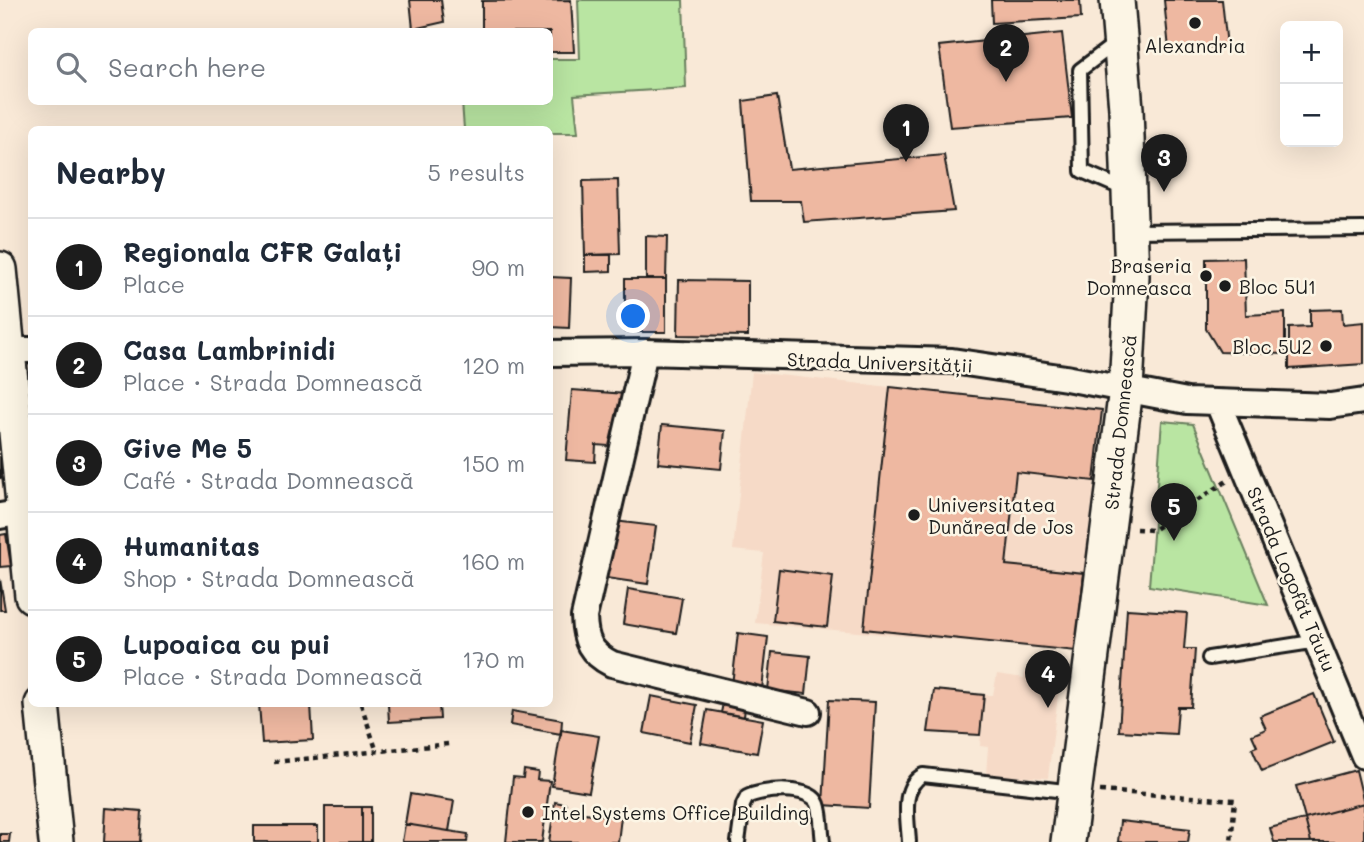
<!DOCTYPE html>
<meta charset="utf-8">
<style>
body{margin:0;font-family:Mali,sans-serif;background:#f2f2f3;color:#1f2937}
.controls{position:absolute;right:21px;top:21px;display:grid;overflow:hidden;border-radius:10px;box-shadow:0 7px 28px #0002}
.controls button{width:63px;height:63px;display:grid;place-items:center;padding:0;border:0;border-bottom:2px solid #e0e1e3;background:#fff;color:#1f2937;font:35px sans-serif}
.you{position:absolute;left:634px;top:317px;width:24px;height:24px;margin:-18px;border:5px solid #fff;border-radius:50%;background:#1a73e8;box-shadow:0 0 0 10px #1a73e833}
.badge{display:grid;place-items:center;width:46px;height:46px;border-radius:50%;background:#1c1c1c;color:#fff;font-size:23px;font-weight:700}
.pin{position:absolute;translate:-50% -58px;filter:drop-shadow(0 2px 4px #0008)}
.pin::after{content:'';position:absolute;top:37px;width:24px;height:21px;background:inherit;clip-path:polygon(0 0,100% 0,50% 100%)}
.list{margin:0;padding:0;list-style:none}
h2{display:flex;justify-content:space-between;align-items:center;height:91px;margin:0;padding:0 28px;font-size:30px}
h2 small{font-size:23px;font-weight:400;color:#747a83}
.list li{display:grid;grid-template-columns:46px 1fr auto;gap:21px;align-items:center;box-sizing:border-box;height:98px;padding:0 28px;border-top:2px solid #e0e1e3}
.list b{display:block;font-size:26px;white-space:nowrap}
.list p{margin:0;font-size:23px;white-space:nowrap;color:#747a83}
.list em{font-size:23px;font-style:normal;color:#747a83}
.icon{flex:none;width:38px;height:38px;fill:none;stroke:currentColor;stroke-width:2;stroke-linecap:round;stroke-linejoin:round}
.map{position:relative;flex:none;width:1364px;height:842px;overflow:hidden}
.search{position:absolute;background:#fff;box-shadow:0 7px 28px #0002;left:28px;top:28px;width:525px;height:77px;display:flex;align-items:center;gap:18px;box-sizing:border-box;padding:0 24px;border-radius:10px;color:#747a83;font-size:26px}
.panel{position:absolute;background:#fff;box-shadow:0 7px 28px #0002;left:28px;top:126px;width:525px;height:581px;border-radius:10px}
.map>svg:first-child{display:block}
.built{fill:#f6dac7}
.green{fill:#b9e5a2;stroke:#6a805f;stroke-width:2}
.building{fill:#eeb8a1;stroke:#1c1c1c;stroke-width:2}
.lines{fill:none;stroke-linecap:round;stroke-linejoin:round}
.lane-casing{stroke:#1c1c1c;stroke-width:18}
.street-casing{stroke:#1c1c1c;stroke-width:30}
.secondary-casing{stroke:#1c1c1c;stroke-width:38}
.path{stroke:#1c1c1c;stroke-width:4.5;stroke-dasharray:5 5;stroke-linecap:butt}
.lane{stroke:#fcf5e5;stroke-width:12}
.street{stroke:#fcf5e5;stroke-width:24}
.secondary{stroke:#fcf5e5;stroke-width:33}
.poi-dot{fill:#1c1c1c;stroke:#fcf5e5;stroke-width:2.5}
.labels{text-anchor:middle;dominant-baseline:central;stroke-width:5;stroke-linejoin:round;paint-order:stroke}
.poi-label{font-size:19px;fill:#1c1c1c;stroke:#fcf5e5;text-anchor:start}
.street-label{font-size:19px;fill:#1c1c1c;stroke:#fcf5e5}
</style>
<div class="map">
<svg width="1364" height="842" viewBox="0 0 1364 842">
<rect width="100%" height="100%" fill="#f9e9d7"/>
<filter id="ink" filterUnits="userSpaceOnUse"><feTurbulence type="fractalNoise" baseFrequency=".0143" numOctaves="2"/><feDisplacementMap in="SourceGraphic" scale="14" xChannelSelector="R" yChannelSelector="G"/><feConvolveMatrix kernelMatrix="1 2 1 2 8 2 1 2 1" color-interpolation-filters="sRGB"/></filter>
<g filter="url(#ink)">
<!-- built -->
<path class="built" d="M752 372 1102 410 1076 651 755 623 764 553 733 550Z
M1026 668 1061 670 1048 778 986 775 988 747 980 746 984 695H993L997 674 1024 678Z"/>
<!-- green -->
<path class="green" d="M578 0H683L686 88 574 95 578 133H550V130L464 129 462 102H550V59H580Z
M1162 421 1193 424 1268 605 1149 586Z"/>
<!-- building -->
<path class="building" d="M410 0H441L444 22 413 29Z
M571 0 574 52H550V32H482V1Z
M991 0H1080L1081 18 992 23Z
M1164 0H1222L1227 46 1169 49Z
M1062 33 1072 118 950 127 939 46Z
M777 96 789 169 944 155 954 211 804 222 801 201H751L743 101Z
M618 180 620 254 585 255 583 181Z
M646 236 667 237 666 279H646Z
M585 255H611V271L585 272Z
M1244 258 1246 315 1285 313V354L1220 352 1206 329V259Z
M550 277 571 278 569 328 550 327Z
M625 279H666V332H625Z
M679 280 748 281V336L678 335Z
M1342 309 1343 324 1364 322V364L1289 369V328L1310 327V310Z
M890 387 1102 410 1094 481 1016 472 1006 565 1084 573 1076 651 864 629Z
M572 390 626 394 622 447 596 445 595 462 566 460Z
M662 425 725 431 721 469 658 463Z
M0 452 4 477 0 478Z
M614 521 656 526 648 584 606 578Z
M6 534 11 566 0 567V535Z
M779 569 833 576 827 627 773 621Z
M0 579 5 610H0Z
M628 589 682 598 676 633 623 624Z
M1127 609 1187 613 1184 649H1195L1191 707H1178L1176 734 1119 731Z
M738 633 768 637 762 689 732 685Z
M772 652 810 656 806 694 768 690Z
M934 690 984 695 980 735 928 732Z
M1314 694 1334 742 1262 771 1252 748 1257 746 1252 735 1266 729 1260 716Z
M651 696 697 705 690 742 644 733Z
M829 700 875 702 869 808 823 805Z
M723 703 745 707 744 717 721 713Z
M259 704H311L313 740 262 743Z
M388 704H439L440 719 389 722Z
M707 710 763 720 757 753 701 743Z
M512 711 562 720 561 734 510 725Z
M561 730 599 736 589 792 552 786Z
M524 770 538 772 537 780 550 781 542 842H506L513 777 523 778Z
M1356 770 1364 803 1305 819 1296 786Z
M410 794 454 801 449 831 405 824Z
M555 802 566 804 565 811 621 817 618 842H549Z
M1364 803V842H1311L1305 819Z
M325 807H362V842H325Z
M362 807H371V842H362Z
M106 808 142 811 140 842H104Z
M1305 819 1311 842H1274L1270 828Z
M1120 821 1190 829 1188 842H1118Z
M405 824 468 834 467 842H402Z
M254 826H318V842H254Z
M0 834H10L9 842H0Z"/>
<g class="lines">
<defs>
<path id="lane" d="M1117 42 1080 70 1082 171 1126 190
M1131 231 1364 229
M1209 658 1318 641
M738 842 743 805 747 797C761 789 811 785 818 804 822 815 821 830 823 842
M909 842C908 820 900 787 923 775L1074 792"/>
<path id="street" d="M9 350H32
M645 352 584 617C585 641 590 653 612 664L808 712
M550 353 645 352 952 361 1066 378 1187 401 1330 406 1364 401
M1218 403 1364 756
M0 516 24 512"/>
<path id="secondary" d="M0 269 32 596
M42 704 56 842
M1068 842 1126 389 1132 276 1126 109 1117 0"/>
</defs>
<!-- lane casing -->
<use href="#lane" class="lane-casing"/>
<!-- street casing -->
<use href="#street" class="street-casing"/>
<!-- secondary casing -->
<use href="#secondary" class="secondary-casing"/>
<!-- path -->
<path class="path" d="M1136 529 1153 530 1227 481
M361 704 377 752
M274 762 449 744
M1100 791 1235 800 1231 842"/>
<!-- lane -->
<use href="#lane" class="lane"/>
<!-- street -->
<use href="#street" class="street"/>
<!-- secondary -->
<use href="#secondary" class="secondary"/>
</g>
</g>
<!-- markers -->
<g class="poi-dot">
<circle cx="1195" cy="23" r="7"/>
<circle cx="1206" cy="276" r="7"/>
<circle cx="1225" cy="286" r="7"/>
<circle cx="1326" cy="346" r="7"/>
<circle cx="914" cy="515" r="7"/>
<circle cx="528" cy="812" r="7"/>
</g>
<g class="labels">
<!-- poi labels -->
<g class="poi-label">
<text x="1195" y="45" text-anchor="middle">Alexandria</text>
<text x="1192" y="265" text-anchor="end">Braseria<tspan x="1192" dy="22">Domneasca</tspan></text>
<text x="1239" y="286">Bloc 5U1</text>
<text x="1312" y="346" text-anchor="end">Bloc 5U2</text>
<text x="928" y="504">Universitatea<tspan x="928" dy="22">Dunărea de Jos</tspan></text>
<text x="542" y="812">Intel Systems Office Building</text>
</g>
<!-- street labels -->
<g class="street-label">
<text transform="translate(880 362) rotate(2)">Strada Universității</text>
<text transform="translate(1120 422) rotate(-84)">Strada Domnească</text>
<text transform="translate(1292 579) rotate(67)">Strada Logofăt Tăutu</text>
</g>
</g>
</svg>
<div class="controls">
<button>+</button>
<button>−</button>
</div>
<div class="you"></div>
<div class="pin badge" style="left:906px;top:162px">1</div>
<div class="pin badge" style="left:1006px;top:82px">2</div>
<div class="pin badge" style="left:1164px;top:192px">3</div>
<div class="pin badge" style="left:1048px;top:708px">4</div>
<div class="pin badge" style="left:1174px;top:541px">5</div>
<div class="search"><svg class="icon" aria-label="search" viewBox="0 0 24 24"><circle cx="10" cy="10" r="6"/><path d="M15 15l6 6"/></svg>Search here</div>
<section class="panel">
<h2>Nearby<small>5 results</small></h2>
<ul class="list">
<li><span class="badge">1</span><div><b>Regionala CFR Galați</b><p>Place</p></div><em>90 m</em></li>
<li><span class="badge">2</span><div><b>Casa Lambrinidi</b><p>Place · Strada Domnească</p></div><em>120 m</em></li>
<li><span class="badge">3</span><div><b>Give Me 5</b><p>Café · Strada Domnească</p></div><em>150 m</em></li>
<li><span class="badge">4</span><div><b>Humanitas</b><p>Shop · Strada Domnească</p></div><em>160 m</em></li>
<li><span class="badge">5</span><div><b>Lupoaica cu pui</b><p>Place · Strada Domnească</p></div><em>170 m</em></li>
</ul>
</section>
</div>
